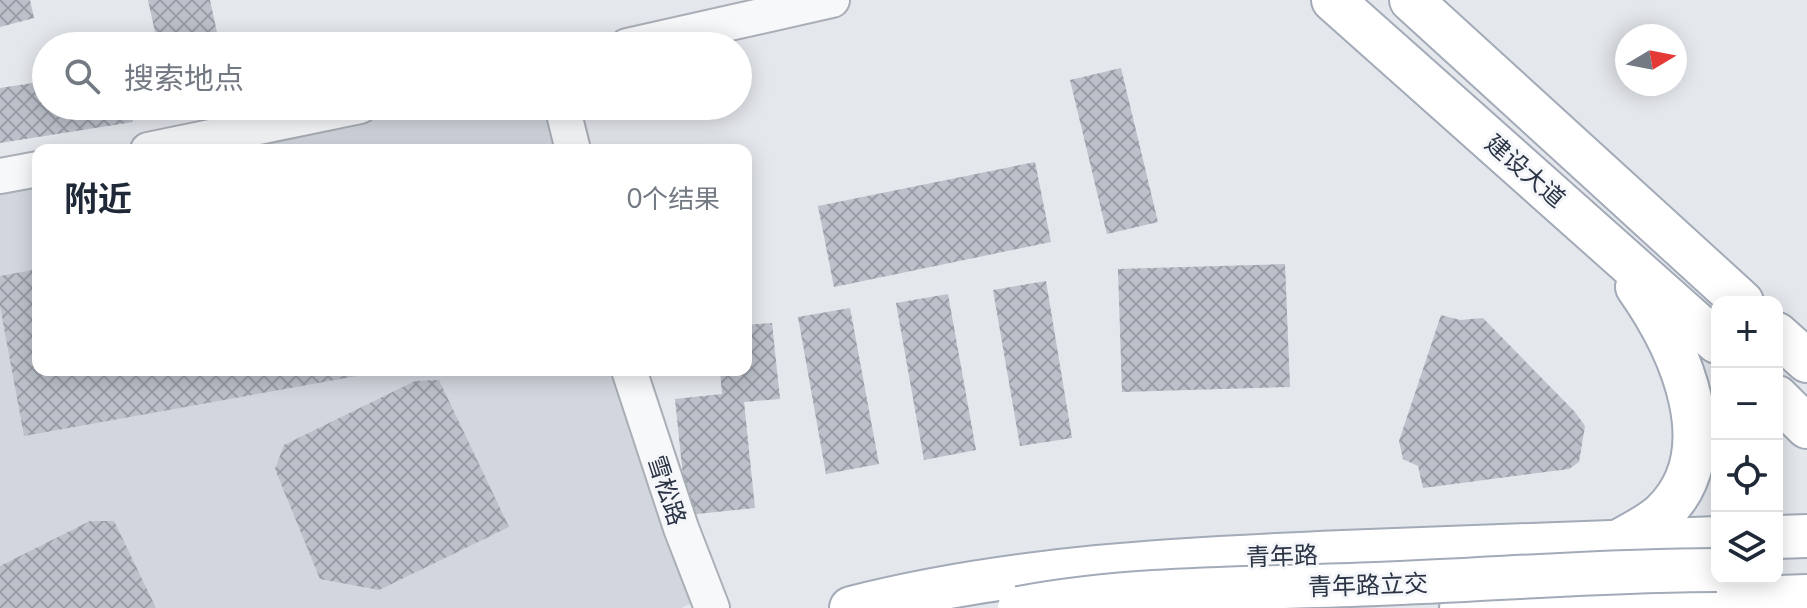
<!DOCTYPE html>
<html lang="zh">
<meta charset="utf-8">
<style>
body{margin:0;font-family:Lato,"Noto Sans SC",sans-serif;background:#f6f6f7;color:#1f2937}
.controls{position:absolute;right:24px;bottom:24px;display:grid;overflow:hidden;border-radius:16px;box-shadow:0 4px 20px #0003}
.controls button{width:72px;height:72px;display:grid;place-items:center;padding:0;border:0;border-bottom:2px solid #e0e1e3;background:#fff;color:#1f2937;font:40px sans-serif}
.compass{position:absolute;left:1615px;top:24px;width:72px;height:72px;border-radius:50%;background:#fff;box-shadow:0 4px 20px #0003;rotate:80deg}
.list{margin:0;padding:0;list-style:none}
h2{display:flex;justify-content:space-between;align-items:center;height:104px;margin:0;padding:0 32px;font-size:34px}
h2 small{font-size:26px;font-weight:400;color:#747a83}
.icon{flex:none;width:44px;height:44px;fill:none;stroke:currentColor;stroke-width:2;stroke-linecap:round;stroke-linejoin:round}
.map{position:relative;flex:none;width:1807px;height:608px;overflow:hidden}
.search{position:absolute;background:#fff;box-shadow:0 4px 20px #0003;left:32px;top:32px;width:720px;height:88px;display:flex;align-items:center;gap:20px;box-sizing:border-box;padding:0 28px;border-radius:44px;color:#747a83;font-size:30px}
.panel{position:absolute;background:#fff;box-shadow:0 4px 20px #0003;left:32px;top:144px;width:720px;height:232px;border-radius:16px}
.map>svg:first-child{display:block}
.built{fill:#d2d6de}
.building{fill:url(#building-cross-hatch)}
.lines{fill:none;stroke-linecap:round;stroke-linejoin:round}
.minor-casing{stroke:#a9aeb7;stroke-width:38}
.major-casing{stroke:#a3abb8;stroke-width:46}
.minor{stroke:#f7f8fa;stroke-width:34}
.major{stroke:#fff;stroke-width:42}
.major-bridge-casing{stroke:#a3abb8;stroke-width:46;stroke-linecap:butt}
.major-bridge{stroke:#fff;stroke-width:42}
.labels{text-anchor:middle;dominant-baseline:central;stroke-width:6;stroke-linejoin:round;paint-order:stroke}
.street-label{font-size:24px;fill:#2b3445;stroke:#f4f6f9}
</style>
<div class="map">
<svg width="1807" height="608" viewBox="0 0 1807 608">
<defs>
<pattern id="building-cross-hatch" width="8" height="8" patternUnits="userSpaceOnUse" patternTransform="scale(2)"><rect width="8" height="8" fill="#bbc0ca"/><path d="M0 0l8 8M0 8l8-8" fill="none" stroke="#989da6"/></pattern>
</defs>
<rect width="100%" height="100%" fill="#e4e7ec"/>
<!-- built -->
<path class="built" d="M431 106H548L557 150H236Z
M38 183V370H609L696 601 681 608H0V189Z"/>
<!-- building -->
<path class="building" d="M0 0H30L34 18 0 27Z
M148 0H210L220 46H158Z
M1121 68 1158 222 1107 234 1070 80Z
M46 81V106H131L133 122 0 143V88Z
M172 106H227V107L175 119Z
M1035 162 1051 242 834 287 818 206Z
M1285 264 1290 387 1122 392 1118 269Z
M38 269V370L379 372 24 436 0 306V276Z
M1046 281 1072 438 1020 446 993 290Z
M948 294 976 450 924 460 896 303Z
M850 308 879 464 826 474 798 317Z
M1441 315 1460 320 1483 318 1575 412 1585 426 1579 462 1569 469 1423 488 1418 466 1403 459 1399 441Z
M772 323 780 399 744 402 755 508 687 515 675 399 722 394 720 370H746V325Z
M439 380 509 527 379 590 320 579 275 469 284 445 415 381Z
M90 521H114L156 608H0V566Z"/>
<g class="lines">
<defs>
<path id="minor" d="M627 46 832 0
M562 106 573 150
M148 150 360 106
M0 176 38 169
M629 370 681 528 712 608"/>
<path id="major" d="M1333 0 1717 342
M1411 0 1742 302
M1777 334 1807 361
M1777 397 1807 427
M1777 537 1807 536
M1619 541C1633 533 1650 525 1662 514 1728 452 1680 348 1637 287
M851 608C1011 567 1178 559 1343 552 1467 547 1592 542 1717 538
M1461 608 1807 596"/>
</defs>
<!-- minor casing -->
<use href="#minor" class="minor-casing"/>
<!-- major casing -->
<use href="#major" class="major-casing"/>
<!-- minor -->
<use href="#minor" class="minor"/>
<!-- major -->
<use href="#major" class="major"/>
<defs>
<path id="major-bridge" d="M1019 608C1137 586 1257 589 1377 584 1490 580 1603 570 1717 570"/>
</defs>
<!-- major-bridge casing -->
<use href="#major-bridge" class="major-bridge-casing"/>
<!-- major-bridge -->
<use href="#major-bridge" class="major-bridge"/>
</g>
<g class="labels">
<!-- street labels -->
<g class="street-label">
<text transform="translate(1526 170) rotate(41)">建设大道</text>
<text transform="translate(668 490) rotate(72)">雪松路</text>
<text transform="translate(1282 555) rotate(-2)">青年路</text>
<text transform="translate(1368 584) rotate(-2)">青年路立交</text>
</g>
</g>
</svg>
<div class="controls">
<button>+</button>
<button>−</button>
<button><svg class="icon" aria-label="locate" viewBox="0 0 24 24"><circle cx="12" cy="12" r="6"/><path d="M12 2v4M12 18v4M2 12h4M18 12h4"/></svg></button>
<button><svg class="icon" aria-label="layers" viewBox="0 0 24 24"><path d="M12 4l9 5-9 5-9-5zM3 14l9 5 9-5"/></svg></button>
</div>
<svg class="compass" viewBox="-18 -18 36 36"><path d="M0-13l5 13h-10z" fill="#e53935"/><path d="M0 13l5-13h-10z" fill="#747a83"/></svg>
<div class="search"><svg class="icon" aria-label="search" viewBox="0 0 24 24"><circle cx="10" cy="10" r="6"/><path d="M15 15l6 6"/></svg>搜索地点</div>
<section class="panel">
<h2>附近<small>0个结果</small></h2>
<ul class="list">
</ul>
</section>
</div>
